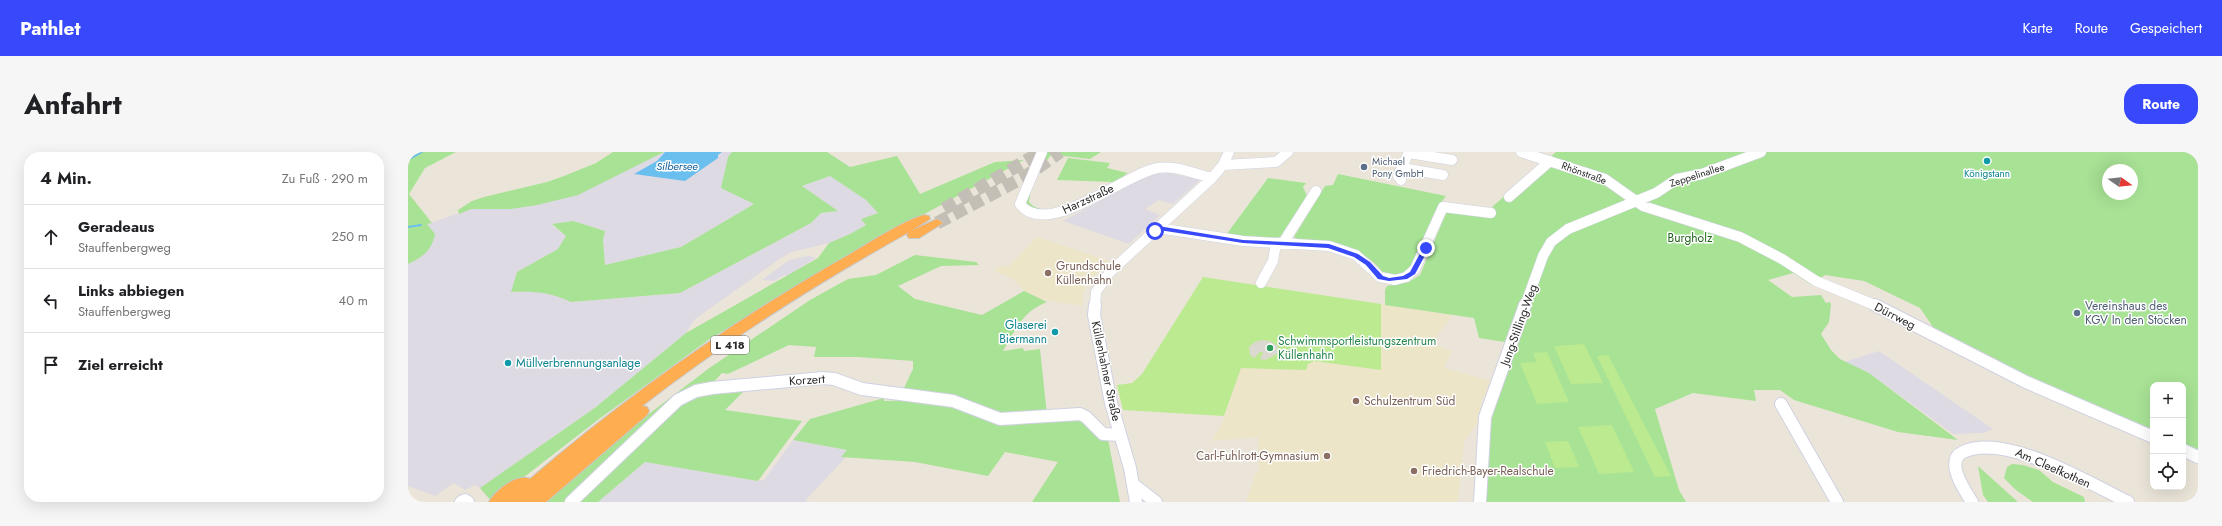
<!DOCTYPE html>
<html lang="de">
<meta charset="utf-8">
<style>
body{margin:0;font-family:Jost,sans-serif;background:#f6f6f6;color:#202124}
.controls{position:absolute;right:12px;bottom:12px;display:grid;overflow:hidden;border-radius:8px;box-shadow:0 4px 16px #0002}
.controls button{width:36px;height:36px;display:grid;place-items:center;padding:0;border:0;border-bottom:1px solid #e0e0e0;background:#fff;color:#202124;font:20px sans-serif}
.compass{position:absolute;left:1694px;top:12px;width:36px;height:36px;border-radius:50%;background:#fff;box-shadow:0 4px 16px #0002;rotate:104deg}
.stop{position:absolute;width:12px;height:12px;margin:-9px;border:3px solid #3749fa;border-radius:50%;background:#fff}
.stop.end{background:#3749fa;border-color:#fff;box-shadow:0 1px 4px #0008}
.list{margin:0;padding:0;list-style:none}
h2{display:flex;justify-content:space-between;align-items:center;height:52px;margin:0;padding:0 16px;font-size:17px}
h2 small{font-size:13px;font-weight:400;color:#757577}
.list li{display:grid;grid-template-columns:26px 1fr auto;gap:12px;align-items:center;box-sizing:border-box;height:64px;padding:0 16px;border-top:1px solid #e0e0e0}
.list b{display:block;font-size:15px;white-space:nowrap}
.list p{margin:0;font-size:13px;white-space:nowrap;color:#757577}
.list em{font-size:13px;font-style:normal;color:#757577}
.icon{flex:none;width:22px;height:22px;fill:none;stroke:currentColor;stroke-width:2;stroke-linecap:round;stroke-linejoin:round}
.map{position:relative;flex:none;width:1790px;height:350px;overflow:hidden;border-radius:16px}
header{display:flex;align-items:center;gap:24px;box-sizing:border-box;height:56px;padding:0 20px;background:#3749fa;color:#fff}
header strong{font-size:19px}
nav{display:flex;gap:22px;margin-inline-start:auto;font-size:14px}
.intro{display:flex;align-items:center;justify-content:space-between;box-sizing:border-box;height:96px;padding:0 24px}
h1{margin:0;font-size:28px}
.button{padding:10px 18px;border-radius:16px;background:#3749fa;color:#fff;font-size:14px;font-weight:700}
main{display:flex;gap:24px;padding:0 24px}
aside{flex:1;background:#fff;border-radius:16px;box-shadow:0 4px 16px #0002}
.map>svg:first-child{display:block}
.industrial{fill:#dedae3}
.education{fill:#ede5c8}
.green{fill:#a8e295;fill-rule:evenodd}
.pitch{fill:#bbea90}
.plaza{fill:#dbd8d0}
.water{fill:#6bbfef}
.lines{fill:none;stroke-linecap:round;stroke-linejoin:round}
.stream{stroke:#6bbfef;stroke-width:2}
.highway-tunnel{stroke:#c4bfb6;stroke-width:13;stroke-dasharray:13 6;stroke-linecap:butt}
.minor-far1-casing{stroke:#cfd1e2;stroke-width:11}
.minor-casing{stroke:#cfd1e2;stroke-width:14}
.highway-casing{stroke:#c7c7c7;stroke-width:2}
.minor-far1{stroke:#fff;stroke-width:10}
.minor{stroke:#fff;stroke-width:12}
.highway{fill:#ffad51;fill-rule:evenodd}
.route{fill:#3749fa}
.culture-dot{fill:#0f9aa8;stroke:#fff;stroke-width:1.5}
.service-dot{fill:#5c6f8a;stroke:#fff;stroke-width:1.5}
.education-dot{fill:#8d6e63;stroke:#fff;stroke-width:1.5}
.leisure-dot{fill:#2e9e5b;stroke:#fff;stroke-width:1.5}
.labels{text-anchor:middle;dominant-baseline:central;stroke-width:3;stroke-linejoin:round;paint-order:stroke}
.far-service-label{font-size:10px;fill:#4e5e75;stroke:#fff;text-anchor:start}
.far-street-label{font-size:10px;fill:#282828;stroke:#fff}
.far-culture-label{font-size:10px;fill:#0d838f;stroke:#fff}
.far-water-label{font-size:11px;font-style:italic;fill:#0c5b98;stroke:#fff}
.shield{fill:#fff;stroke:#686868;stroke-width:1}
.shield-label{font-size:11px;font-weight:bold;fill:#282828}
.street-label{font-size:12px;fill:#282828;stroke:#fff}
.park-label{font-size:12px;fill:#216419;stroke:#fff}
.education-label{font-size:12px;fill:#785e54;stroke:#fff;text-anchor:start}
.service-label{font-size:12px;fill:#4e5e75;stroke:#fff;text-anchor:start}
.culture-label{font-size:12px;fill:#0d838f;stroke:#fff;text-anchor:end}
.leisure-label{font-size:12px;fill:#27864d;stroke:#fff;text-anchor:start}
</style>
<header>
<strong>Pathlet</strong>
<nav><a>Karte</a><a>Route</a><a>Gespeichert</a></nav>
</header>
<div class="intro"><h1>Anfahrt</h1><a class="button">Route</a></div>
<main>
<aside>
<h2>4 Min.<small>Zu Fuß · 290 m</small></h2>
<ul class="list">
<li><svg class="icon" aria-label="ahead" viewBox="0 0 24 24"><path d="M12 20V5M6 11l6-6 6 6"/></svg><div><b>Geradeaus</b><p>Stauffenbergweg</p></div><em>250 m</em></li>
<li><svg class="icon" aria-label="left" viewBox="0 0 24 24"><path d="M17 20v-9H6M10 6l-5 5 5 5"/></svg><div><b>Links abbiegen</b><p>Stauffenbergweg</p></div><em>40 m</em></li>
<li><svg class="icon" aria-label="arrive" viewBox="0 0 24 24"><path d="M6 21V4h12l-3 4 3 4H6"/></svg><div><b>Ziel erreicht</b></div></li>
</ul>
</aside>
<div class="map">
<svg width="1790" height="350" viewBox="0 0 1790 350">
<rect width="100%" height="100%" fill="#ebe5d9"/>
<!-- industrial -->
<path class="industrial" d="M256 0H324L320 5 347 52 273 95 197 113 195 88 197 79 165 69 144 73 158 84 150 97 109 120 104 140 129 139 147 142 163 150 272 141 403 71 413 61 429 59 394 34 422 24 458 48 470 61 453 67 459 72 442 82 421 91 384 100 373 106 287 167 278 181 188 255 72 336 67 333 57 338 46 331 27 344 0 334V112L5 110 19 72 63 57H103L223 15Z
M752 19 792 28 765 52 751 48 737 57 752 63 721 92 655 69 742 22Z
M400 104 408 106 379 124 377 123 366 129 354 128 381 108Z
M1471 199 1585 277 1575 281 1545 282 1461 221 1436 210Z
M385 288 439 298 434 305H438L397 349 400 350H190L237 310 350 329 356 328Z"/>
<!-- education -->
<path class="education" d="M629 85 701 109 678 133 675 142V154L631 147 616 139 605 127 586 119 591 114H601Z
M973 152 1044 163 1028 185V194L1044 198 1036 216 1083 229 1073 252 1070 270 1056 290 1050 350H838L848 320H851L850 285 803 289 814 272 833 216 898 218 900 212 906 209 973 218Z"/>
<!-- green -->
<path class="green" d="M0 0H48L17 16 1 42 24 71 19 72 27 82C24 98 15 105 0 112Z
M205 0H256L170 43 129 53 103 57H63L51 62 50 58 64 49 76 45 139 30 156 24 188 11Z
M324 0H419L442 15 489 4 512 42 587 10 616 8 498 72 303 186 191 267 84 350 72 336 188 255 278 181 410 106 421 91 442 82 458 73 453 67 470 61 458 48 422 24 394 34 430 59 413 61 403 71 272 141 163 150C142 140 126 139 103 140L109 120 150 97 158 84 144 72 165 69 197 79 195 88 197 113 273 95 346 52 313 36 320 5Z
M638 0H693L682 7 646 3 642 4 631 20 629 19Z
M1148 0H1790V299L1775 293V233H1745V280L1614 224 1529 181 1512 156 1456 129 1417 123 1413 126 1393 113 1404 133 1385 121 1360 128 1384 145 1413 143 1418 151 1422 150 1423 153 1421 170 1413 182 1423 198 1432 207 1461 221 1550 288 1490 280 1386 248 1372 238H1346L1348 249 1285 241 1247 257 1271 338 1278 350H1078L1084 260 1110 192 1071 186 1066 166 977 153V138L979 134 1001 130 1012 123 1039 59 1081 64 1085 54ZM1700 18H1724V42H1700Z
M660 6 702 11 699 16 720 21 716 23 720 25 648 60 622 56 617 50 619 43H622L621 50C639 72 686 40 705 30L649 28Z
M930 22 1038 44 1032 52 1006 112 993 124 976 122C955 93 923 89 889 87L886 85 917 34 925 33Z
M860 26 898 31 895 35 899 44 872 85 862 87 818 83Z
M507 103 568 110 571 113 533 114 490 134 507 147 574 163 616 139 639 150C615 159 607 178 595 199L615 196 616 199 632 197 639 263 594 266 494 240 505 217V209L450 205H406L408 195 381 193 320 222 314 221 300 236H339L317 258 394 269 350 329 237 310 190 350H137L221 277 300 217 402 148 440 127 468 123Z
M476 246V249L525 248 574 264 669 265 700 287 712 350H624L650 310 597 300 580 324 507 310 433 305 439 298 385 288 402 267Z
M1604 312 1615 313 1631 318 1645 330 1676 345 1677 350H1625L1608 338 1596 326 1599 315Z
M1570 314 1610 350H1580L1575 343Z"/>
<!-- pitch -->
<path class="pitch" d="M795 125 973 152V218L906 209 900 212 898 218 833 216 816 264 715 258 709 233 724 231 734 222Z
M1176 192 1195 231 1163 232 1146 194Z
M1139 200 1161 250 1129 252 1112 211 1129 210 1125 201Z
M1200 203 1263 324 1247 325 1189 204Z
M1204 273 1226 320 1191 322 1170 275Z
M1160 289 1171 315 1147 316 1137 290Z"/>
<!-- plaza -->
<path class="plaza" d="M854 188 862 189 870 194 869 202 857 208 852 207 855 200H852L846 206 842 203 841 195 847 190Z"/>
<!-- water -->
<path class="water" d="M257 0H314L310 3V6L277 29 226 22 249 9Z"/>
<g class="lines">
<!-- stream -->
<path class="stream" d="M0 8 14 0
M0 75 13 73"/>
<!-- highway-tunnel -->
<path class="highway-tunnel" d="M536 57 633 0
M529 71 618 24 652 0"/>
<defs>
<path id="minor-far1" d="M634 0 612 52C639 88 717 21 750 16 767 13 787 22 804 26
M1113 0 1197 27 1235 54 1332 85 1374 107 1408 129 1469 154
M1001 1 1044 8
M815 13 868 10 880 0
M994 16 1035 23
M993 28 990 24 1001 0
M1101 45 1142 9
M750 76 835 89 921 94 948 103 972 125 987 128 998 125 1007 117 1035 55 1083 61
M875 91 908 39
M853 131 865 109 868 92
M687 154 688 140 702 120 804 26 815 13 821 0
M1117 154 1135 104 1143 90 1160 77 1248 41 1269 27 1294 22 1353 0"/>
<path id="minor" d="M687 153 686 163 703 251 722 316 728 350
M1467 153 1618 230 1745 285
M1373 252 1429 350
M1775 298 1790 305
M726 333 748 350
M53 350 57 348 60 350
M163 350 270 248 288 239 304 236 415 226 426 227 454 237 545 249 592 267 672 262 678 265 695 282 712 283
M1072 350 1077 265 1117 153
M1564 350C1557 339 1536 309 1555 300 1597 280 1681 331 1720 350"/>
<path id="highway" d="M516 63 521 64 522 67 503 79 529 67 535 71 511 86H501L499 83 501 80C408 132 319 188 234 254L239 255 241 259 239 263 138 350H81C87 339 109 321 122 327 220 243 326 168 439 104 458 93 496 68 516 63Z"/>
</defs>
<!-- minor-far1 casing -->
<use href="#minor-far1" class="minor-far1-casing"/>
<!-- minor casing -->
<use href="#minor" class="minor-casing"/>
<!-- highway casing -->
<use href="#highway" class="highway-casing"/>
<!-- minor-far1 -->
<use href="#minor-far1" class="minor-far1"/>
<!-- minor -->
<use href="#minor" class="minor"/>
<!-- highway -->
<use href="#highway" class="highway"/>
</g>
<!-- route -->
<path class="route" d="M750 74 835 88 921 92 950 102 962 110 975 124 981 126 995 124 1002 120 1016 94 1021 96 1007 122 999 127 981 129 970 127 958 113 946 105 920 96 835 91 751 78 745 80V78Z"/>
<!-- markers -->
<g class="culture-dot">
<circle cx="1579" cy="9" r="4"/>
<circle cx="647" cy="180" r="4"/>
<circle cx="100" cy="211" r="4"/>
</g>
<g class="service-dot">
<circle cx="956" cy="15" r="4"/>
<circle cx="1669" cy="161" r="4"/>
</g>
<g class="education-dot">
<circle cx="640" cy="121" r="4"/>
<circle cx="948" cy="249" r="4"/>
<circle cx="919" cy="304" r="4"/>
<circle cx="1006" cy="319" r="4"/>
</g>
<circle class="leisure-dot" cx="862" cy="196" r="4"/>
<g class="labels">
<!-- far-service labels -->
<g class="far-service-label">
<text x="964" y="9">Michael<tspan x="964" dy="12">Pony GmbH</tspan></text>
</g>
<!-- far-street labels -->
<g class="far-street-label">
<text transform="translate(1176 21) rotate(20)">Rhönstraße</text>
<text transform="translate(1289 23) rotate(-18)">Zeppelinallee</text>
</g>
<!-- far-culture labels -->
<g class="far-culture-label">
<text x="1579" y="21">Königstann</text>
</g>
<!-- far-water labels -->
<g class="far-water-label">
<text x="269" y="14">Silbersee</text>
</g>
<!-- shield labels -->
<rect class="shield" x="303" y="184" width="38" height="18" rx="3"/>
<g class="shield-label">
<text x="322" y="193">L 418</text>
</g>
<!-- street labels -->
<g class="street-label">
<text transform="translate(680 47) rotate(-25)">Harzstraße</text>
<text transform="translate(1487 164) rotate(27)">Dürrweg</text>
<text transform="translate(1111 173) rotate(-70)">Jung-Stilling-Weg</text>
<text transform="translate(698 219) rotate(78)">Küllenhahner Straße</text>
<text transform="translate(399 228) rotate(-4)">Korzert</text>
<text transform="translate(1645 316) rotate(24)">Am Cleefkothen</text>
</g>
<!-- park labels -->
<g class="park-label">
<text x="1282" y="86">Burgholz</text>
</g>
<!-- education labels -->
<g class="education-label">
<text x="648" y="114">Grundschule<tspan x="648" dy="14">Küllenhahn</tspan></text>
<text x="956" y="249">Schulzentrum Süd</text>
<text x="911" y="304" text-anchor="end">Carl-Fuhlrott-Gymnasium</text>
<text x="1014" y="319">Friedrich-Bayer-Realschule</text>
</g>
<!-- service labels -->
<g class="service-label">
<text x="1677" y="154">Vereinshaus des<tspan x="1677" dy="14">KGV In den Stöcken</tspan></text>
</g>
<!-- culture labels -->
<g class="culture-label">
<text x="639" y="173">Glaserei<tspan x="639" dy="14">Biermann</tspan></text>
<text x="108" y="211" text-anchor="start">Müllverbrennungsanlage</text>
</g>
<!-- leisure labels -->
<g class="leisure-label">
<text x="870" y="189">Schwimmsportleistungszentrum<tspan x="870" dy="14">Küllenhahn</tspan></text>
</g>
</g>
</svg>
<div class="controls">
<button>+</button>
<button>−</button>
<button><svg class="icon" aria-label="locate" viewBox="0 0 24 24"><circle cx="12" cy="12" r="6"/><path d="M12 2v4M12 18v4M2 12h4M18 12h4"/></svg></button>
</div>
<svg class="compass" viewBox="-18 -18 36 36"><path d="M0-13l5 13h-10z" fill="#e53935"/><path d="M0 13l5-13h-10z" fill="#757577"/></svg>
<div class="stop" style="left:747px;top:79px"></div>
<div class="stop end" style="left:1018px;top:96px"></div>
</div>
</main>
